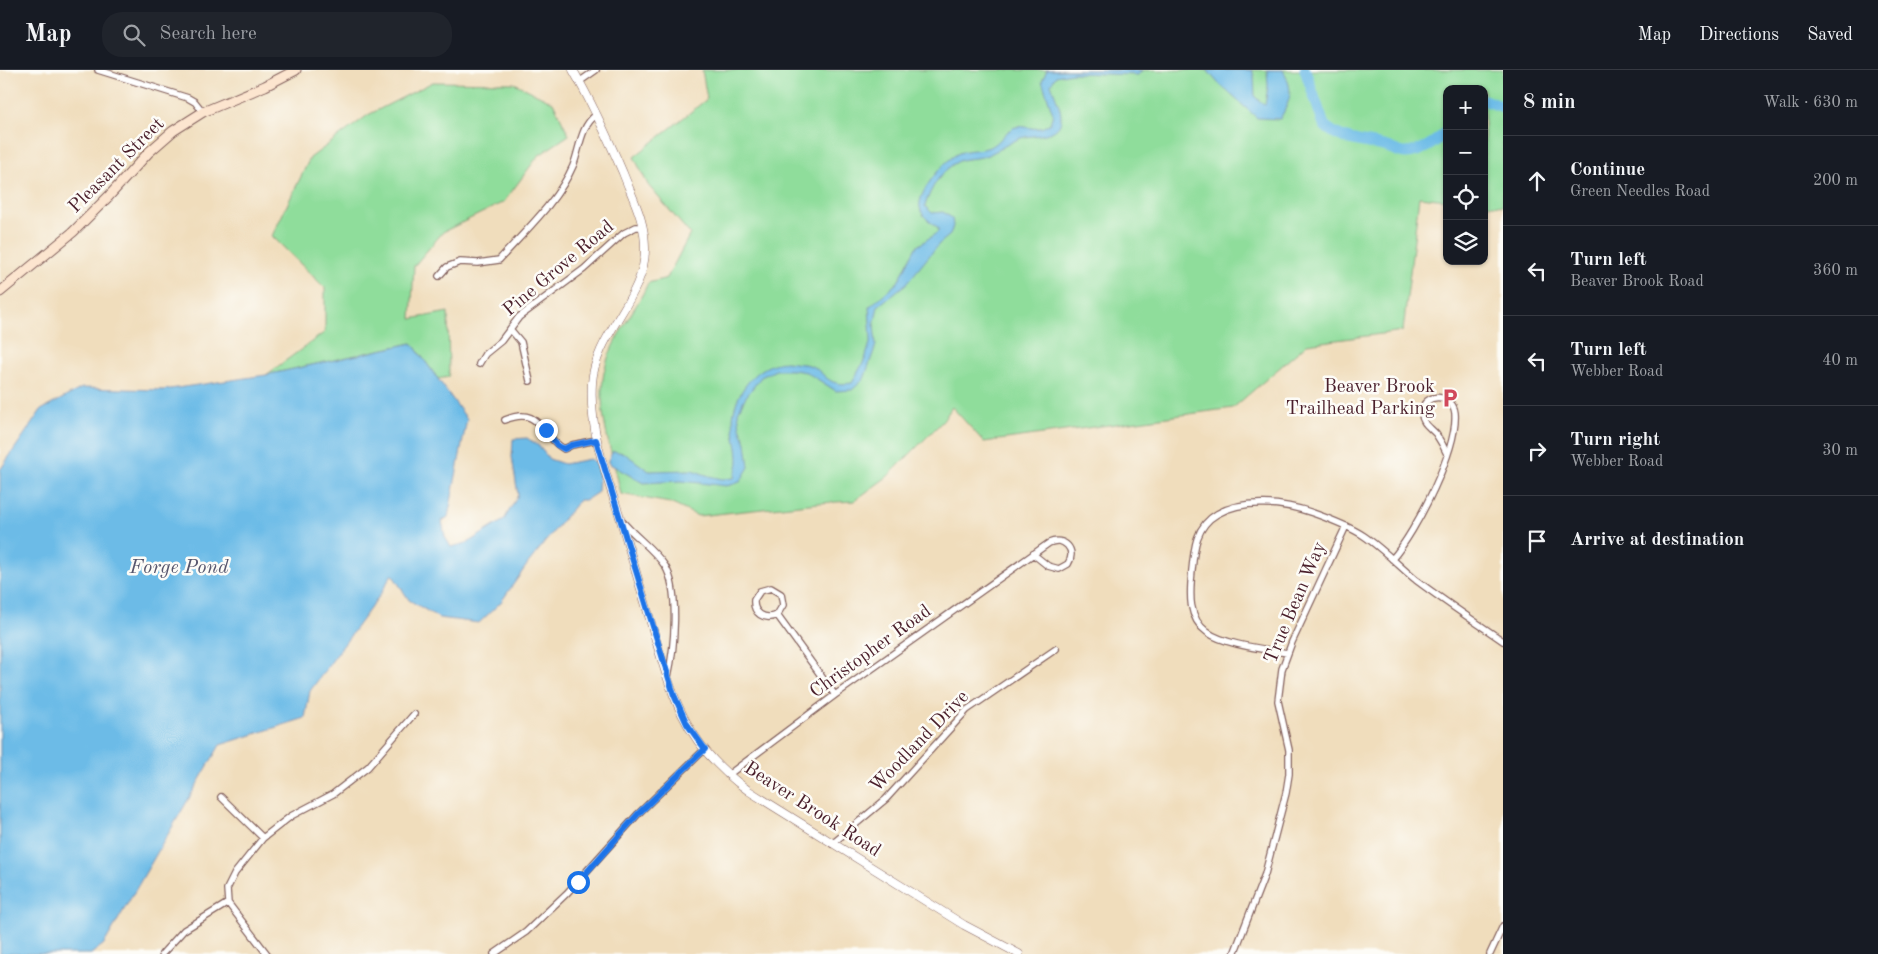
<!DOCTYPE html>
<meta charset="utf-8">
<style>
body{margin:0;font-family:"Old Standard TT",serif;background:#20242c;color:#f1f3f6}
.controls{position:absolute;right:15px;top:15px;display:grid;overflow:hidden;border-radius:10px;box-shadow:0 1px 4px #0004}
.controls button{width:45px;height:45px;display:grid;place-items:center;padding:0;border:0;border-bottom:1px solid #363941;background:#171b24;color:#f1f3f6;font:25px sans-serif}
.stop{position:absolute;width:15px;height:15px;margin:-11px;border:4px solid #1a73e8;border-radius:50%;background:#fff}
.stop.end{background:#1a73e8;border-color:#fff;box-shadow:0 1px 5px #0008}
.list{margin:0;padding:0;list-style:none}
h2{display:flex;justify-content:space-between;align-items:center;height:65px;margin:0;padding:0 20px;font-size:21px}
h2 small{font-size:16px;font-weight:400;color:#9ea1a6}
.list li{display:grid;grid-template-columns:32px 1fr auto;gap:15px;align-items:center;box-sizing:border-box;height:90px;padding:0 20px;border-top:1px solid #363941}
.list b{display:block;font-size:19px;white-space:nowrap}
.list p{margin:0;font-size:16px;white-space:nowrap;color:#9ea1a6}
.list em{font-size:16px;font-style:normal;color:#9ea1a6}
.icon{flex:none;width:28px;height:28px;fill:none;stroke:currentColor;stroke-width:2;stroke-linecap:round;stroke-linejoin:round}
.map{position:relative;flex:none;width:1503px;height:884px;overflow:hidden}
header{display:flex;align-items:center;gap:30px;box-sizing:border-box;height:70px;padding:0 25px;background:#171b24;border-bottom:1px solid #363941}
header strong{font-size:24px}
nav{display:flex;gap:28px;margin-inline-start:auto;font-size:18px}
.search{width:350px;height:45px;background:#20242c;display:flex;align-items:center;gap:12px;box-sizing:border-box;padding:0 18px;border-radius:20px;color:#9ea1a6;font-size:19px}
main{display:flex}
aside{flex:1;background:#171b24}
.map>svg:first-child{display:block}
.green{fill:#8fdd9b;stroke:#6c7e63}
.water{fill:#6cbbe7;stroke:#5b6d89}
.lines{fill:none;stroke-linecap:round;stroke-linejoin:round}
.river{stroke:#6cbbe7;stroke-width:11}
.minor-casing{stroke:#84625e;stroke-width:8}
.tertiary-casing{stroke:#84625e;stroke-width:9}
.secondary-casing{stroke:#84625e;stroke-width:11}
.minor{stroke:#fff;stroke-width:5.5}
.tertiary{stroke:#fff;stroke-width:8}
.secondary{stroke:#fce5cf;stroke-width:9}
.route{stroke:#1a73e8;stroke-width:6}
.labels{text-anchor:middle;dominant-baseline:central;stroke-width:5;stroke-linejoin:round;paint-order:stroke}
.street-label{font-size:19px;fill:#4a1f2b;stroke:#fdfcf7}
.poi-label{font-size:19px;fill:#4a1f2b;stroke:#fdfcf7;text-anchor:end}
.water-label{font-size:20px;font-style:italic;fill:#56566d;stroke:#fdfcf7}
</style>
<header>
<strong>Map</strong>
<div class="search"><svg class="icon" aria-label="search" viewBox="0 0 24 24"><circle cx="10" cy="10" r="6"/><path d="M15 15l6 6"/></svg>Search here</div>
<nav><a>Map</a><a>Directions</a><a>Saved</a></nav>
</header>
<main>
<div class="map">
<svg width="1503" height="884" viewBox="0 0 1503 884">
<rect width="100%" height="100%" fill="#fdfcf7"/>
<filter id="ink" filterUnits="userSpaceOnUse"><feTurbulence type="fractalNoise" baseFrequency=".02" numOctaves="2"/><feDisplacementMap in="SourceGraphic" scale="10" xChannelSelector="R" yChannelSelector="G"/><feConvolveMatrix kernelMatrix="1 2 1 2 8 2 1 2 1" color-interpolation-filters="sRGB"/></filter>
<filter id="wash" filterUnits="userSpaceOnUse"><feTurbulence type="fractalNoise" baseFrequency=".0096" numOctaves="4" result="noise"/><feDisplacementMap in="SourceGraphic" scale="20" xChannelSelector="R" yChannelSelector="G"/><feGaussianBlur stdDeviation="1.12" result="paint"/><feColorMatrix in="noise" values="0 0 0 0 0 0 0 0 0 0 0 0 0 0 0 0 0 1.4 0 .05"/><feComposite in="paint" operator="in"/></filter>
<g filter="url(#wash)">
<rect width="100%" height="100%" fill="#f0ddbc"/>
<!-- green -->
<path class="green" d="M702 0H1503V136L1484 134V19H1447V130L1419 127 1403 261 1307 274 1233 338 984 372 952 337 943 351 887 407 854 431 818 433 698 446 670 433 621 424C612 379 591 331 609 285 619 259 637 238 648 213L667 208 690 164 648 115 634 87 707 29Z
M433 12 514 13 553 32 569 65 538 86 504 132 443 162 414 196 411 249 448 242 449 307 438 309 412 273 266 305 325 262V218L272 166 310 88 368 45Z"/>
<!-- water -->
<path class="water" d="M1047 0H1143L1138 5 1072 3 1056 6 1051 14C1054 24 1061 37 1061 47 1062 68 1033 64 1021 68 1007 73 996 83 982 87 975 89 966 88 959 91 942 99 930 119 925 136L932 143 943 142 952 148 953 156 950 165 939 174 907 213 878 236 874 256 876 275 864 309 852 320 836 321 806 302 793 300H776L761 307 745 328 738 342 740 357 746 373 749 397 740 412 727 416 681 411 643 413 608 393V390L613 381 624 383 649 401 692 400 709 406 722 409 734 408C736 402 738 395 738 389 738 376 733 364 733 351 733 324 757 293 785 292 791 292 798 294 804 294 826 297 822 318 852 313L865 289 871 270 869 237 898 212 916 177 938 162V158C931 152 922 147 920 138 916 123 948 85 962 82 973 79 981 81 992 76 1000 72 1005 62 1013 58 1021 54 1031 60 1040 58 1043 58 1047 55 1050 53L1053 44 1042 11Z
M1207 0H1252L1254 6 1255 27 1265 35 1268 16 1267 0H1283C1294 21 1291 29 1280 49L1257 48 1218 13Z
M412 273 467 349 448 447 442 451 445 467 451 477 467 473 504 450 518 425 512 387 513 369 527 368 539 376 549 389 564 394 590 389 597 393 599 406 598 422 586 430H579L529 492 501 532 479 553 439 548 409 530 392 504 380 525 310 621 305 648 220 675 104 874 91 884H0V400L41 340 82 318 163 320 266 305Z"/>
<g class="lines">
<!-- river -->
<path class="river" d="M1305 0 1324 55C1341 72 1366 71 1387 77 1393 79 1400 83 1406 83 1421 82 1436 72 1447 61
M1484 30 1503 37"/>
</g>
</g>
<g filter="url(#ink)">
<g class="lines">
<defs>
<path id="minor" d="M98 0 188 28 195 32 203 42
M579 12 596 0
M439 206 447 197 460 192 478 193 499 190C524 162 558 131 573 96 580 79 580 57 596 45
M510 259 521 272 530 311
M479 294 485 284 501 271 519 247 584 199 624 163 636 157H643
M505 350C541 335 540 366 564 379L572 375 596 370
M622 451C635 467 654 479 665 496 680 520 674 580 668 607
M1392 489C1416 462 1458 379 1455 343 1453 323 1423 322 1422 342 1421 353 1430 357 1436 364 1440 370 1444 377 1447 384
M777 545C764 551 753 543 754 530L760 521 771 518 781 524 783 535 777 545 835 625
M1287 583C1265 579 1225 575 1207 562 1187 547 1190 523 1192 500 1194 478 1196 456 1217 444 1244 428 1285 433 1313 443 1330 449 1349 456 1364 466 1383 479 1399 496 1416 510 1444 531 1474 551 1503 571
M728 705 835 625 1049 473C1064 466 1077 480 1068 494L1059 499 1048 496 1033 484
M221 727 263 768
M832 774 886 729 967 640 1056 579
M162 884 184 860 228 833
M267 884 228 833 227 819 235 803 263 768 291 746 333 724 368 697 414 644
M494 884 526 862 567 823 638 744 705 679
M1234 884 1265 804 1286 723 1289 704V680L1278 631 1282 599 1292 572 1346 456
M1490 884 1503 856"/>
<path id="tertiary" d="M573 0C592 33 608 68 623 103 633 129 645 150 645 178 646 227 595 264 592 313 589 358 605 402 619 444 626 468 633 492 640 516 653 556 664 607 682 644 697 675 721 701 749 721L964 855 1019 884"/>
<path id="secondary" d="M0 222 73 162 109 126 149 82 173 61 203 42 265 16 296 0"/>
</defs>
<!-- minor casing -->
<use href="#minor" class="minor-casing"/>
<!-- tertiary casing -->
<use href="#tertiary" class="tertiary-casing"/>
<!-- secondary casing -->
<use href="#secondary" class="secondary-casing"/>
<!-- minor -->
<use href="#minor" class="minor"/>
<!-- tertiary -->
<use href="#tertiary" class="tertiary"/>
<!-- secondary -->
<use href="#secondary" class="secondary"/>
</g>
</g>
<g class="lines" filter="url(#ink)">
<!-- route -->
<path class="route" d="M546 360 557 375 564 379 572 375 596 370 674 625 687 654 705 679 638 744 578 812"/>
</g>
<!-- icons -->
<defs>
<symbol id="parking-bare" viewBox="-9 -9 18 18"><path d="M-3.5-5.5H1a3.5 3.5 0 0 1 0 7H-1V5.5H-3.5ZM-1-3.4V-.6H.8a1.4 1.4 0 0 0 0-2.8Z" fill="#d1495b" stroke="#fdfcf7" stroke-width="2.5" paint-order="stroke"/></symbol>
</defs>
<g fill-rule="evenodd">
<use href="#parking-bare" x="1436" y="314" width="28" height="28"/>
</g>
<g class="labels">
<!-- street labels -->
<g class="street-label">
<text transform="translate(117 96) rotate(-45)">Pleasant Street</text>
<text transform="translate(559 199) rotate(-40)">Pine Grove Road</text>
<text transform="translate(1296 533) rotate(-67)">True Bean Way</text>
<text transform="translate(871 582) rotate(-36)">Christopher Road</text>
<text transform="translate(920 672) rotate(-46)">Woodland Drive</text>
<text transform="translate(812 740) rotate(33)">Beaver Brook Road</text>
</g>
<!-- poi labels -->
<g class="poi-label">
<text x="1435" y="317">Beaver Brook<tspan x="1435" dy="22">Trailhead Parking</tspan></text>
</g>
<!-- water labels -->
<g class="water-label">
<text x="179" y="498">Forge Pond</text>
</g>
</g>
</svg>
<div class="controls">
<button>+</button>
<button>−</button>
<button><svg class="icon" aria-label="locate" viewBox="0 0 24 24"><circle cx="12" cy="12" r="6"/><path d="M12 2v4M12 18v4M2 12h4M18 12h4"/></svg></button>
<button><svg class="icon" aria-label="layers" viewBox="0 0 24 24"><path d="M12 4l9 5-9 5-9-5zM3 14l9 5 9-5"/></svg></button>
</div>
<div class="stop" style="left:578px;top:812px"></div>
<div class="stop end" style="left:546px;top:360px"></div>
</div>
<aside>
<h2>8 min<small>Walk · 630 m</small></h2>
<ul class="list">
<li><svg class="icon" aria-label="ahead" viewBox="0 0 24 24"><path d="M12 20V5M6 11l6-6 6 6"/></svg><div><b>Continue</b><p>Green Needles Road</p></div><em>200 m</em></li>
<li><svg class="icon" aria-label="left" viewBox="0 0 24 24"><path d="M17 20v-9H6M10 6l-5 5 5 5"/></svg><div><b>Turn left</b><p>Beaver Brook Road</p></div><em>360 m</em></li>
<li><svg class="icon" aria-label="left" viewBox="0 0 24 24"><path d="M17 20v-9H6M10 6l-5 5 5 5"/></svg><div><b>Turn left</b><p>Webber Road</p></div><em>40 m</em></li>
<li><svg class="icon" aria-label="right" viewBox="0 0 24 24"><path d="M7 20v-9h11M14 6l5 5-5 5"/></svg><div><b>Turn right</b><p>Webber Road</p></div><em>30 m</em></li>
<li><svg class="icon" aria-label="arrive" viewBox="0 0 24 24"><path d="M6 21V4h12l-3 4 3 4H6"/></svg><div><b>Arrive at destination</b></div></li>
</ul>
</aside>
</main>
